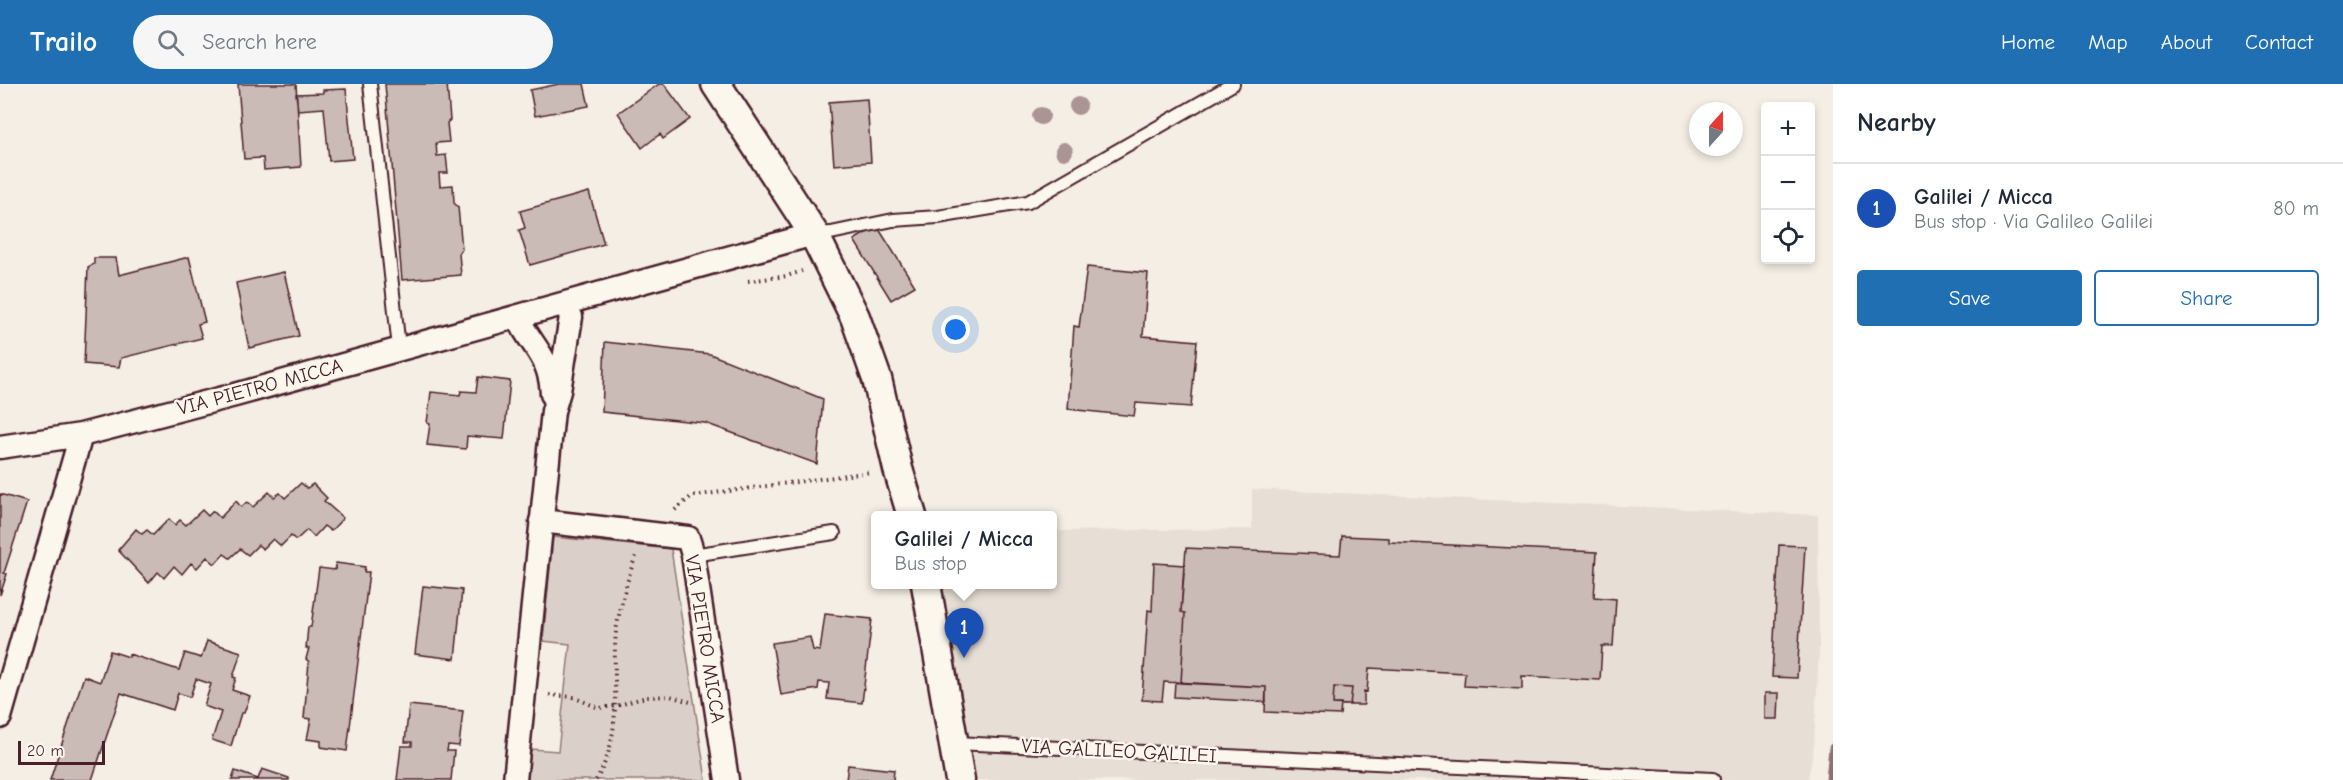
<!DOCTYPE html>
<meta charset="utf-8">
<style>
body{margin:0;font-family:"Comic Neue",sans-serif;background:#f6f6f7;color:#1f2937}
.controls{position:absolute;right:18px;top:18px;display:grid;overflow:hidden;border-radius:6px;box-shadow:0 3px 9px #0003}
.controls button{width:54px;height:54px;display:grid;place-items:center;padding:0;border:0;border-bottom:2px solid #e0e1e3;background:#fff;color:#1f2937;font:30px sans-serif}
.compass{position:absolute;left:1689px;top:18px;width:54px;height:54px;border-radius:50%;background:#fff;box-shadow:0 3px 9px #0003;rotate:21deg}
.scale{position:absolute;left:18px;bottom:15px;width:87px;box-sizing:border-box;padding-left:6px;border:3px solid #4a1f2b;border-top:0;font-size:16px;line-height:21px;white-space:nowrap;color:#4a1f2b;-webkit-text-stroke:4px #fbf7ec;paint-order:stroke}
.you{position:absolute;left:956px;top:246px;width:21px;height:21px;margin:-15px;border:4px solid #fff;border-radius:50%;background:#1a73e8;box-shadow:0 0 0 9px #1a73e833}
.badge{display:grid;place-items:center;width:39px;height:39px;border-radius:50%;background:#1f6fb2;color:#fff;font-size:20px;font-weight:700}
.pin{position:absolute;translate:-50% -50px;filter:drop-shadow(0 2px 3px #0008)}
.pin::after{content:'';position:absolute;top:32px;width:21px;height:18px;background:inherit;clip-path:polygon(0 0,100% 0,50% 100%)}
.popup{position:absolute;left:871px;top:427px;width:186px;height:78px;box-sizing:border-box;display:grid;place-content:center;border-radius:6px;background:#fff;filter:drop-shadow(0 2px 4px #0005);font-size:20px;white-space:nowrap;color:#747a83}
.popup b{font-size:22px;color:#1f2937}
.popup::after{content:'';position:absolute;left:50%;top:100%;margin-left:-12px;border:12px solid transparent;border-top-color:#fff}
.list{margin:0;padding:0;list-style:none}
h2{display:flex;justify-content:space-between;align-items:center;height:78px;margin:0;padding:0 24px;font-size:26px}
h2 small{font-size:20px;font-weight:400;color:#747a83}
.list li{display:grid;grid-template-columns:39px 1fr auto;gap:18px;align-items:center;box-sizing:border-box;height:90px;padding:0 24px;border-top:2px solid #e0e1e3}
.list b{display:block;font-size:22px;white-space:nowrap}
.list p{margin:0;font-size:20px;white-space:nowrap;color:#747a83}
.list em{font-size:20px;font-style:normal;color:#747a83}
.actions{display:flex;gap:12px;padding:18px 24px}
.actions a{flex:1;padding:14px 0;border:2px solid #1f6fb2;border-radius:6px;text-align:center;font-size:21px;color:#1f6fb2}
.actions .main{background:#1f6fb2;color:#fff}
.icon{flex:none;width:33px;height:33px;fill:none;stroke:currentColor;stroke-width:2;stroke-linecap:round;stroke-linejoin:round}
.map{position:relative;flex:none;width:1833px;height:696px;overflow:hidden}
header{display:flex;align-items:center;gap:36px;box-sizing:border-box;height:84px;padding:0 30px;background:#1f6fb2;color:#fff}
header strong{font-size:28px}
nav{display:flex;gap:33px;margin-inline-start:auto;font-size:21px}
.search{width:420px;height:54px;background:#f6f6f7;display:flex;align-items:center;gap:15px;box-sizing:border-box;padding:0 21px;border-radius:33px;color:#747a83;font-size:22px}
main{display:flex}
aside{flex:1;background:#fff}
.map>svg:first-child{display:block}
.built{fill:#e7dfd6}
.green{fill:#dbd0c9;stroke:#92787a;stroke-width:1.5}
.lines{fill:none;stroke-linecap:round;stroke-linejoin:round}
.stream{stroke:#8d7174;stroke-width:9}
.building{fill:#cabbb6;stroke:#4a1f2b;stroke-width:1.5}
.service-casing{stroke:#4a1f2b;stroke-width:16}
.minor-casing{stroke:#4a1f2b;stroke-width:27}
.tertiary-casing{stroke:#4a1f2b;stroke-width:33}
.path{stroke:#4a1f2b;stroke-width:4;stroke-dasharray:1.5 4.5;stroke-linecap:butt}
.service{stroke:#fbf7ec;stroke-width:12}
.minor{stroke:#fbf7ec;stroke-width:22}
.tertiary{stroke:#fbf7ec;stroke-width:28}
.tree{fill:#aa9494}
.labels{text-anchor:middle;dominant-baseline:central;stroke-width:5;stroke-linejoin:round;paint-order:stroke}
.street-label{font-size:20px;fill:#4a1f2b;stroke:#fbf7ec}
</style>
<header>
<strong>Trailo</strong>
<div class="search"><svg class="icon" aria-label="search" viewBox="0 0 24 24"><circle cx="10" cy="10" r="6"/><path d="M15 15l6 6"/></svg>Search here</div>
<nav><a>Home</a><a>Map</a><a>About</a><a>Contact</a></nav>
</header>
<main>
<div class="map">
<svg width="1833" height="696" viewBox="0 0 1833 696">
<rect width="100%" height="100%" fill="#f4eee4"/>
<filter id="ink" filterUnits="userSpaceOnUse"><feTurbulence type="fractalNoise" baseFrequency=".0167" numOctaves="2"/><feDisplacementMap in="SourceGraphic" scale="12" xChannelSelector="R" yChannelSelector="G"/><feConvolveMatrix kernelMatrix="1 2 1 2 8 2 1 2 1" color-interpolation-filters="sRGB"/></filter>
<g filter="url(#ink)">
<!-- built -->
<path class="built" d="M1252 405 1818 431 1819 567 1814 661 1808 696H973L936 501 1052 500 1053 447 1252 445Z"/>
<!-- green -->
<path class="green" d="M553 453 671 465 706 696H527L531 665 558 667 570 560 543 557Z"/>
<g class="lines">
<!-- stream -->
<path class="stream" d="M1830 696 1833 664"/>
</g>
<!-- building -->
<path class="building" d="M238 0H296L301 83 264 86 263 74 244 75Z
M385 0H447L450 36 447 39 449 58 436 59 437 72 446 71 448 89H439L440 102 453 101 454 119 458 123 462 165 459 170 461 191 402 196Z
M559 0H584L589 22 535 32 530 6Z
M659 0H664L690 35 663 55 660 50 642 64 618 29Z
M346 5 353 75 329 77 324 24 298 26 296 10 323 9V6Z
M867 15 871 78 834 81 829 18Z
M589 108 604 160 530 181 519 146 525 144 520 127Z
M877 142 915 202 891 216 854 156Z
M189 173 205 238 198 240 202 254 121 274 119 283 84 280 88 183 94 180V174H116L119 191Z
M1087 183 1148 189 1143 252 1197 257 1191 323 1136 319 1134 332 1068 325 1074 242 1079 243Z
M284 188 299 252 249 264 236 199Z
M605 258 710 270 823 315 817 380 705 339 602 328Z
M478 293 510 297 504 355 467 352 466 365 427 361 430 340 427 339 431 308 460 311 461 307 476 308Z
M301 399 307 404 313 400 327 414 324 417 343 434 331 447 324 442 314 453 307 446 296 456 291 452 281 462 273 455 263 465 258 461 248 471 240 465 230 474 224 470 215 480 207 473 197 484 191 479 182 490 174 482 164 494 158 488 149 499 118 466 136 445 142 450 147 446 153 451 169 435 175 441 180 436 186 441 202 426 208 432 213 427 220 434 236 417 241 423 247 418 253 423 269 408 274 413 280 409 285 414Z
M0 410 27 418 4 489 7 490 0 511Z
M1342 452 1389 454V458L1597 468 1594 513 1616 515 1613 562H1602L1600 596 1522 592V605L1464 602 1465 589 1369 584 1367 608 1364 607V621H1350L1352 604 1334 603 1333 620H1341L1340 631 1265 628 1266 603 1181 599 1185 529 1181 528 1186 464 1340 471Z
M1779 461 1805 462 1797 594 1772 593Z
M336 479 365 483 364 488H369L347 667 321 663V657L307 655 311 635 304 634 309 578 306 575 309 564H306L308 543H311L319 484 335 486Z
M1154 479 1184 481 1181 528 1185 529 1181 599 1164 598 1162 617 1142 616 1148 526 1152 527Z
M423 502 462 506 455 575 415 570Z
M825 530 872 535 862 619 827 615 829 599 819 598 818 605 781 611 772 559 810 553 813 566 820 567Z
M207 557 241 568 233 593 236 594 232 606 250 612 244 629H241L231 662 212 656 221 628 204 622 211 600 196 595 190 613 178 609 173 626 121 609 92 696H50L84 592 100 598 110 567 129 573V570L179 586 185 569 201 574Z
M1175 598 1266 603V618L1174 613Z
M1334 603 1352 604 1350 621 1333 620Z
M1765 609H1779L1778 635H1765Z
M409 621 463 627 459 662 448 661 447 667H454L451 696H397L401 662H412V658H405Z
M848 681 894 686 893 696H846Z
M262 685 289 694V696H232L235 687 258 695Z"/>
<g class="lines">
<defs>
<path id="service" d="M370 0 399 264
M814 150 831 149 893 136 938 133 1028 118 1233 0
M693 471 834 449
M955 659 1713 695"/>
<path id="minor" d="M518 234C533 265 550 272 552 310
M0 363 81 351 235 311 814 150
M541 437 688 454 693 471 727 696
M0 633 81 351
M515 696 553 327 559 307 571 233 566 220"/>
<path id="tertiary" d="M716 0 814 150 855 233 877 295 898 385 912 432
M926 500 960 696"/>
</defs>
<!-- service casing -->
<use href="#service" class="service-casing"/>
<!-- minor casing -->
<use href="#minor" class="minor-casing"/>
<!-- tertiary casing -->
<use href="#tertiary" class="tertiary-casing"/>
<!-- path -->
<path class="path" d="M748 197 787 192 802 187
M675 426 692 412 871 388
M549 611 573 613 599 624 616 622 646 613 670 612 690 618
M596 696C625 648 611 599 616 548 618 531 629 488 636 472"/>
<!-- service -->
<use href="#service" class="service"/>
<!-- minor -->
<use href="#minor" class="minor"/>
<!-- tertiary -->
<use href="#tertiary" class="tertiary"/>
</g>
<!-- trees -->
<g class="tree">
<circle cx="1078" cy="22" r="9"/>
<circle cx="1041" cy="32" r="9"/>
<circle cx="1064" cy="67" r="9"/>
</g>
</g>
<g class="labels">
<!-- street labels -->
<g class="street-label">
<text transform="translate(260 303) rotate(-15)">VIA PIETRO MICCA</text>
<text transform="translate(705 555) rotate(81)">VIA PIETRO MICCA</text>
<text transform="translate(1119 667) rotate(3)">VIA GALILEO GALILEI</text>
</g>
</g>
</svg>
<div class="controls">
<button>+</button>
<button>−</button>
<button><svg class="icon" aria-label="locate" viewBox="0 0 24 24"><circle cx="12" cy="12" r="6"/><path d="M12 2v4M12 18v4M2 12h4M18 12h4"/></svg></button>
</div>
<svg class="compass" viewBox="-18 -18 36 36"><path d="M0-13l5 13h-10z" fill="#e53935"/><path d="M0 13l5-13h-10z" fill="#747a83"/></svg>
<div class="scale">20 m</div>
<div class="you"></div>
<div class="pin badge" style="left:964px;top:574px;background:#1a4fb4">1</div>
<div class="popup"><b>Galilei / Micca</b>Bus stop</div>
</div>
<aside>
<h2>Nearby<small></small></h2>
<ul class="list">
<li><span class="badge" style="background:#1a4fb4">1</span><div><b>Galilei / Micca</b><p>Bus stop · Via Galileo Galilei</p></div><em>80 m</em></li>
</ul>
<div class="actions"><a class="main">Save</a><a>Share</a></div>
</aside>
</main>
